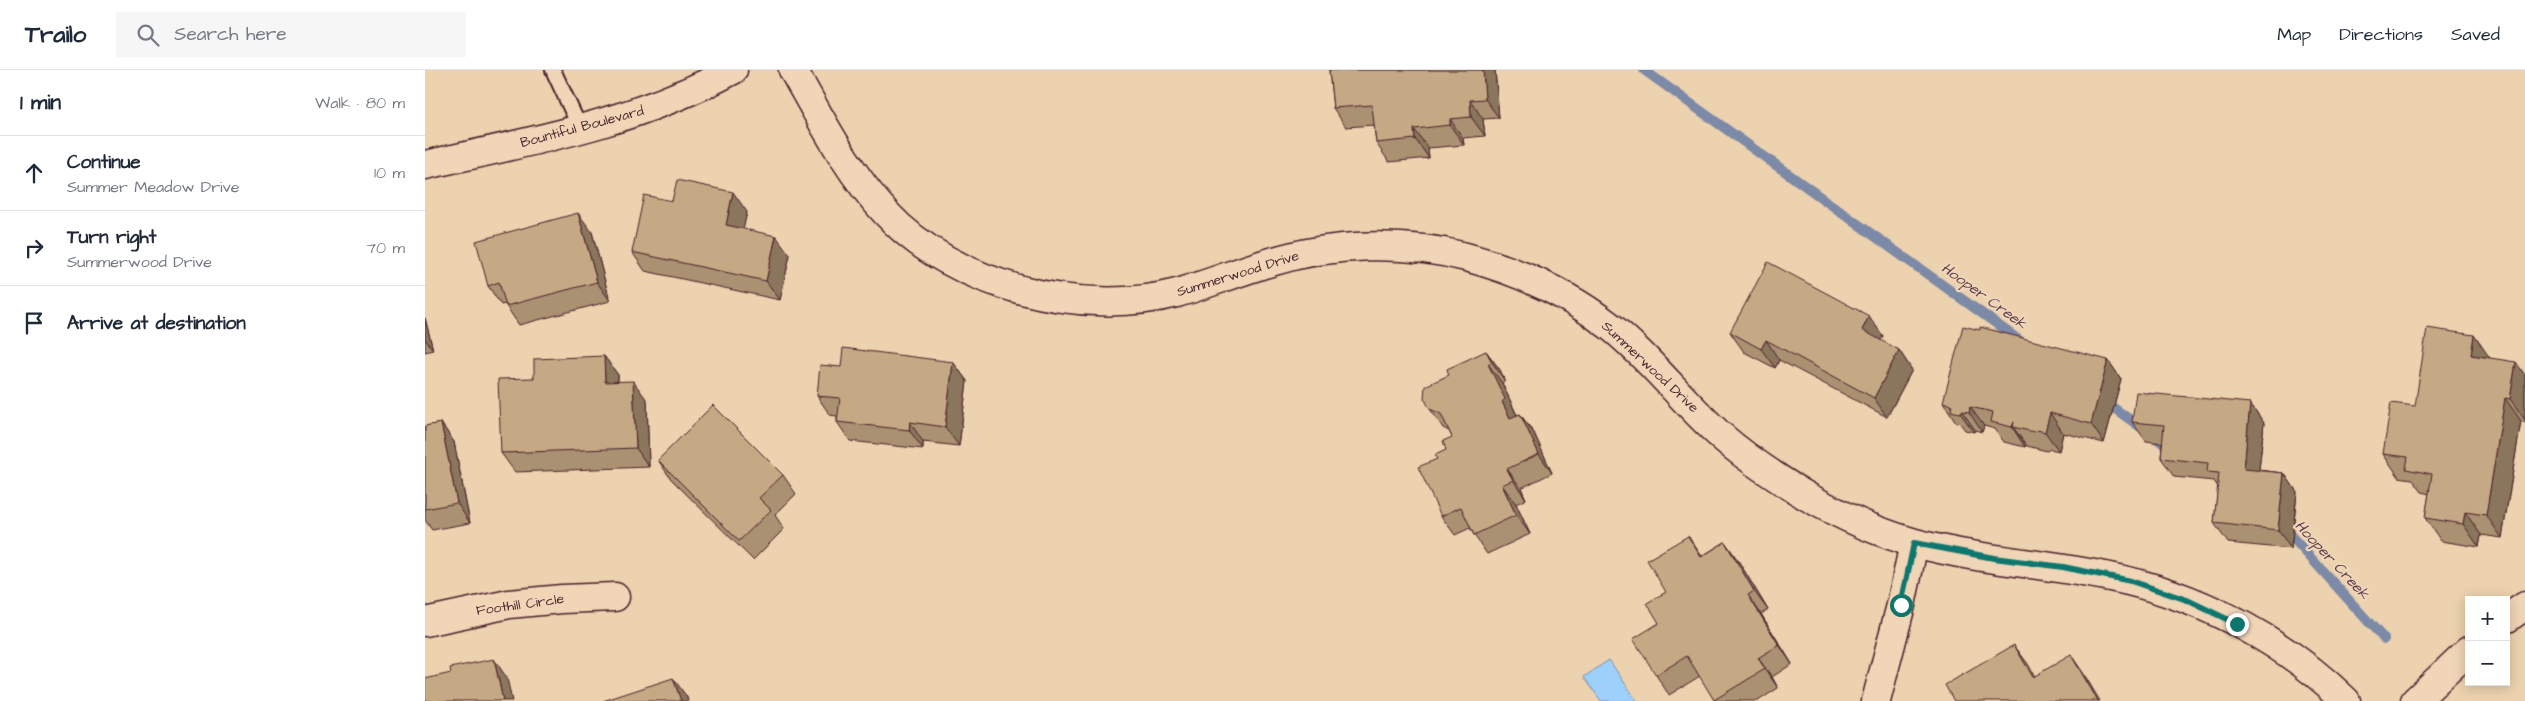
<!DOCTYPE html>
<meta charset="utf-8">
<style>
body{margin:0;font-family:"Architects Daughter",sans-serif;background:#f6f6f7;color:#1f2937}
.controls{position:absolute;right:15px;bottom:15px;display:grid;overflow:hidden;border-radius:0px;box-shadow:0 2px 12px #0003}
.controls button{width:45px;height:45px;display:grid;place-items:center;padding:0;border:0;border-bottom:1px solid #e0e1e3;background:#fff;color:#1f2937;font:25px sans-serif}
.stop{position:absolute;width:15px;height:15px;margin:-11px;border:4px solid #0f766e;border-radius:50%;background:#fff}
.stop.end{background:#0f766e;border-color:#fff;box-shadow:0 1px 5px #0008}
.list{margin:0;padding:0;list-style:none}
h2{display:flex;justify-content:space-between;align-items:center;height:65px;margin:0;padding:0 20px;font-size:21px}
h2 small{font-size:16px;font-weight:400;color:#747a83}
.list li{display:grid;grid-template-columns:32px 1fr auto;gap:15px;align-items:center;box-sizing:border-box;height:75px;padding:0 20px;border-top:1px solid #e0e1e3}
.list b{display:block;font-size:19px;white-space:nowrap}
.list p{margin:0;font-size:16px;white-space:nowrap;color:#747a83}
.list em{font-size:16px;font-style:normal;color:#747a83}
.icon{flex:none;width:28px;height:28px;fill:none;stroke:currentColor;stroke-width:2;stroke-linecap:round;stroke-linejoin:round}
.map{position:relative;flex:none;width:2100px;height:631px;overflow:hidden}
header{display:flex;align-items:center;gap:30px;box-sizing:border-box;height:70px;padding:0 25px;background:#fff;border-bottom:1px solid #e0e1e3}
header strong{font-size:24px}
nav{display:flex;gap:28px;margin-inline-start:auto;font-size:18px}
.search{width:350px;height:45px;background:#f6f6f7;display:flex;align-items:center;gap:12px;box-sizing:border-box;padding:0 18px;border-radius:0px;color:#747a83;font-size:19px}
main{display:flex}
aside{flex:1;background:#fff}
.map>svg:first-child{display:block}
.water{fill:#9dd1fb;stroke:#7c8aa8}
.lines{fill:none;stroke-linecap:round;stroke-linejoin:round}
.stream{stroke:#7c8aa8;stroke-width:10}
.lane-casing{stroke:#4a1f2b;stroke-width:18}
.street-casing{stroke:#4a1f2b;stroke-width:31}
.secondary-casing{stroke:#4a1f2b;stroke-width:31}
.lane{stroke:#f0d5b7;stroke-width:14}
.street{stroke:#f0d5b7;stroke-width:28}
.secondary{stroke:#f0d5b7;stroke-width:28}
.wall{fill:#a99172;stroke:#4a1f2b}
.shaded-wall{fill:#8a765c;stroke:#4a1f2b}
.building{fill:#c5a984;stroke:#4a1f2b}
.route{stroke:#0f766e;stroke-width:6}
.labels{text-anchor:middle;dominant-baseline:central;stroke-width:4.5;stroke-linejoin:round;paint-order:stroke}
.street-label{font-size:14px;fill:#4a1f2b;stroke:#f0d5b7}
.water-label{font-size:15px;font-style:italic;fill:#563a4a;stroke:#f0d5b7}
</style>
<header>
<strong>Trailo</strong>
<div class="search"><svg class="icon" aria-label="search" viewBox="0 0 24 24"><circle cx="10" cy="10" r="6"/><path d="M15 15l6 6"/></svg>Search here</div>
<nav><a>Map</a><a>Directions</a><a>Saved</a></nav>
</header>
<main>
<aside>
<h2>1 min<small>Walk · 80 m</small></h2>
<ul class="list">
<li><svg class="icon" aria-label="ahead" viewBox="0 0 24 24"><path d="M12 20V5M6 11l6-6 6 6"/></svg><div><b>Continue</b><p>Summer Meadow Drive</p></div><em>10 m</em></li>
<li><svg class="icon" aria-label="right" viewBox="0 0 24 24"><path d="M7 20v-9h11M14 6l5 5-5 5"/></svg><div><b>Turn right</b><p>Summerwood Drive</p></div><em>70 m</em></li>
<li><svg class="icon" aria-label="arrive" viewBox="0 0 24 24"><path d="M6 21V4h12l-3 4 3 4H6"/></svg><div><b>Arrive at destination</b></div></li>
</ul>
</aside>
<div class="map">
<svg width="2100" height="631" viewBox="0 0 2100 631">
<rect width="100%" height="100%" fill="#ecd2ae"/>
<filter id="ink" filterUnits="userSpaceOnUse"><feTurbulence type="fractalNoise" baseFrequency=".02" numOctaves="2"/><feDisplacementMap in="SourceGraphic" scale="10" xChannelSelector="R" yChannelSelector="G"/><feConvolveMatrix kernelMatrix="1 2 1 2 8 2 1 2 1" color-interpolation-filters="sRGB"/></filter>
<g filter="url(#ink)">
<!-- water -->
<path class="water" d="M1184 590 1212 631H1176L1159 607Z"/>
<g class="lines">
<!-- stream -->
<path class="stream" d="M1219 0 1598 273
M1679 331 1749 381
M1858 460 1867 467 1959 569"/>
<defs>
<path id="lane" d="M128 0 156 60"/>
<path id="street" d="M368 0C396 49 422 101 461 143 528 216 657 248 752 223 784 214 814 201 846 192 907 173 979 171 1041 187 1093 201 1144 224 1186 257 1226 289 1257 331 1295 365 1321 388 1353 409 1383 427 1415 445 1454 463 1490 473 1560 492 1633 494 1703 511 1782 530 1863 574 1921 631
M2081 549 2100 536
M0 552 84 534 137 529 190 527
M1451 631 1476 535 1489 473
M1990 631 2044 580"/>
<path id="secondary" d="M0 95C108 71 209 53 308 0"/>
</defs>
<!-- lane casing -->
<use href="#lane" class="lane-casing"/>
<!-- street casing -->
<use href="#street" class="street-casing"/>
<!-- secondary casing -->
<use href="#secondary" class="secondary-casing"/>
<!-- lane -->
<use href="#lane" class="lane"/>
<!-- street -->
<use href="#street" class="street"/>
<!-- secondary -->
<use href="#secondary" class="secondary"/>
</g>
<!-- wall -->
<path class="wall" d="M904 0H1070L1074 48 1058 49 1060 66 1038 68 1039 75 1003 78 1004 88 964 92 951 73 949 55 921 57 908 38Z
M247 131 322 142 318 158 365 185 355 230 220 201 207 182Z
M167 162 185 231 94 255 81 236 80 234 76 235 63 216Z
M1444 246 1458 266 1455 270 1474 280 1487 300 1462 347 1354 290 1350 298 1319 282 1305 262Z
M0 248 8 280 0 282Z
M1061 281 1075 300 1080 311 1077 313 1092 345 1095 344 1109 363 1127 403 1096 418 1101 429 1091 434 1105 464 1062 484 1049 465 1045 458 1030 465 1016 446 1012 389 1021 380 1027 367 1024 361 1018 358 1005 339 1024 305Z
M179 286 193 305V312L222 330 224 397 90 402 76 383 109 308Z
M2064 288 2100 305V352L2096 351 2077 468 2056 465 2054 477 2016 471 2000 448 2004 424 1997 422 1987 409 1974 407 1958 384 1990 336Z
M1683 290 1696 309 1679 373 1638 363 1634 381 1625 379 1622 381 1602 376 1601 375 1600 377 1579 372 1570 359 1559 356 1557 362 1550 360 1549 362 1540 360 1534 352H1531L1518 332Z
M528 292 542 311 534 376 498 372V379L425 371 412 352V346L405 345 392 326 416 297Z
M1825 333 1839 353 1834 400 1859 403 1872 422 1866 479 1803 473 1789 453 1793 417 1789 411 1749 407 1736 388 1737 373 1721 371 1707 352Z
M16 353 29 372 45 453 7 460 0 450V356Z
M233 390 358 405 371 424 350 445 359 459 328 490 246 409Z
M1300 472 1314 492 1343 540 1336 544 1367 594 1347 607 1353 618 1333 631H1290L1275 606 1244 625 1231 605 1241 522 1277 486Z"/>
<!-- shaded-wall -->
<path class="shaded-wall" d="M1058 0H1070L1074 48 1060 29Z
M1045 30 1058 49 1060 66 1046 47Z
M1025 49 1038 68 1039 75 1025 55Z
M989 59 1003 78 1004 88 990 69Z
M308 122 322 142 315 174 301 155Z
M153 143 167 162 185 231 172 212Z
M351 166 365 185 355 230 341 211Z
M1444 246 1458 266 1451 279 1437 260Z
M0 248 8 280 0 269Z
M2049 265 2065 288 2046 285Z
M1341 270 1354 290 1350 298 1336 279Z
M1474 280 1487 300 1462 347 1449 328Z
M1061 281 1075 300 1080 311 1067 292Z
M179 286 193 305V331L180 312Z
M1683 290 1696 309 1679 373 1666 354Z
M528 292 542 311 534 376 520 357Z
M2091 292 2100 305V350L2085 329Z
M1063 294 1077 313 1093 348H1085L1077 332Z
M208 311 222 330 224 397 211 378Z
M2080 328 2096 351 2077 468 2061 445Z
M1825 333 1839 353 1832 418 1819 399Z
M1545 337 1559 356 1557 362 1544 342Z
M1537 341 1550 360 1549 362 1535 343Z
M1625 343 1638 363 1634 381 1620 362Z
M1095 344 1109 363 1127 403 1114 384Z
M485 352 498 372V379L484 360Z
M1589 352 1588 357 1601 375 1600 377 1587 357Z
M16 353 29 372 45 453 32 433Z
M1082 399 1096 418 1101 429 1088 410Z
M1859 403 1872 422 1866 479 1853 460Z
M1077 415 1091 434 1105 464 1091 445Z
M2040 442 2056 465 2054 477 2038 454Z
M1263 466 1276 485 1289 506 1276 487Z
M1300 472 1314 492 1343 540 1329 521Z
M1323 525 1336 544 1367 594 1354 575Z
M1589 575 1603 594 1621 626 1608 607Z
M1646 585 1659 604 1675 631H1673Z
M1333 588 1347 607 1353 618 1340 599Z
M69 589 82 608 87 631H78Z
M248 608 262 627 263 631H256Z"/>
<!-- building -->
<path class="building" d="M904 0H1058L1060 29 1045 30 1046 47 1025 49V55L989 59 990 69 951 73 947 35 908 38Z
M252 110 308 122 301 155 351 166 341 211 207 182 219 125 247 131Z
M153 143 172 212 81 236 74 212 63 216 51 171Z
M1343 192 1444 246 1437 260 1474 280 1449 328 1341 270 1336 279 1305 262Z
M1538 256 1555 260V257L1683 290 1666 354 1625 343 1620 362 1612 360 1609 362 1588 357 1589 352 1587 357 1566 352 1568 342 1545 337 1544 342 1537 341 1535 343 1526 341 1527 335 1518 332Z
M2002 258 2049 265 2046 285 2091 292 2085 329 2080 328 2061 445 2040 442 2038 454 2000 448 2007 404 1981 399 1983 387 1958 384 1966 333 1990 336Z
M418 278 528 292 520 357 485 352 484 360 412 352 415 328 392 326 395 295 416 297Z
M1061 281 1067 292 1063 294 1080 329 1077 332 1085 348 1095 344 1114 384 1082 399 1088 410 1077 415 1091 445 1049 465 1036 437 1016 446 993 397 1012 389 1010 385 1021 380 1018 371 1027 367 1016 344 1005 339 999 328 1000 316 1024 305 1022 299Z
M179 286 180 312 208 311 211 378 76 383 73 309 109 308V289Z
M1711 322 1825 333 1819 399 1859 403 1853 460 1789 453 1794 403 1782 402 1783 393 1736 388 1739 355 1707 352Z
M288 335 358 405 334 428 346 440 314 471 233 390Z
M16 353 32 433 0 439V356Z
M1263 466 1276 487 1300 472 1329 521 1323 525 1354 575 1333 588 1340 599 1289 630 1262 586 1231 605 1208 569 1234 553 1222 533 1241 522 1222 490Z
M1589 575 1608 607 1646 585 1673 631H1529L1520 615Z
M69 589 78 631H0V609L26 603 25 598Z
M248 608 256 631H178Z"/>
</g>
<g class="lines" filter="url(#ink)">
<!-- route -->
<path class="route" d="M1476 535 1489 473 1569 488 1638 497 1706 511 1762 530 1812 554"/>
</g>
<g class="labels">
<!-- street labels -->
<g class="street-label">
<text transform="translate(157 57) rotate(-15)">Bountiful Boulevard</text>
<text transform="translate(813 204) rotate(-17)">Summerwood Drive</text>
<text transform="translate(1225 297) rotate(43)">Summerwood Drive</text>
<text transform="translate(95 535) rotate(-8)">Foothill Circle</text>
</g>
<!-- water labels -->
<g class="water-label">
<text transform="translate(1559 226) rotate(36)">Hooper Creek</text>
<text transform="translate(1907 490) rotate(47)">Hooper Creek</text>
</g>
</g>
</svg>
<div class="controls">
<button>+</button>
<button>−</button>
</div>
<div class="stop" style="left:1476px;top:535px"></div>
<div class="stop end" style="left:1812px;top:554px"></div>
</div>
</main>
